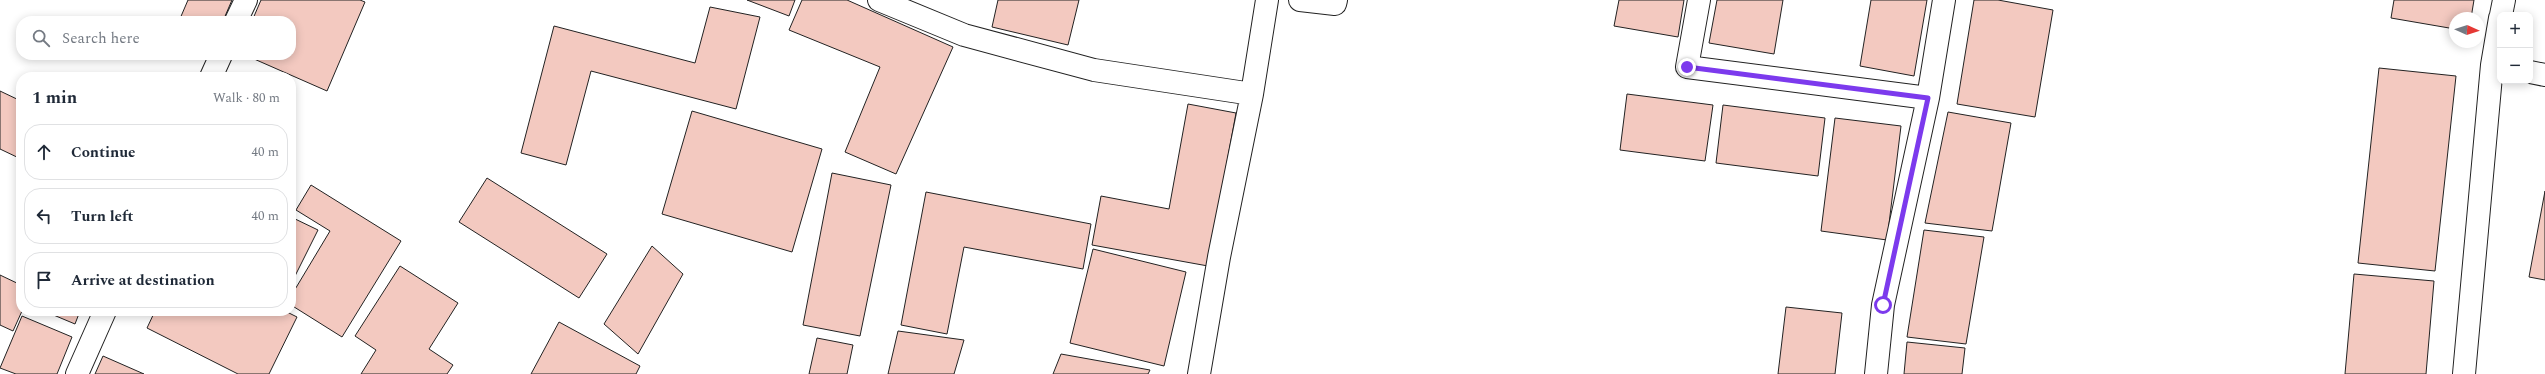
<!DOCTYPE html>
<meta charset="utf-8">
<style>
body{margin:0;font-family:Spectral,serif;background:#f6f6f7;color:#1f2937}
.controls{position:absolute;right:12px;top:12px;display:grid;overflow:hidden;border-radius:8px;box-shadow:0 2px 10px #0003}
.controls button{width:36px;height:36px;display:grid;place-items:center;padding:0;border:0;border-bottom:1px solid #e0e1e3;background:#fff;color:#1f2937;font:20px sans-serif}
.compass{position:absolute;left:2449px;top:12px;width:36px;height:36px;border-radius:50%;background:#fff;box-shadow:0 2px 10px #0003;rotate:93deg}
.stop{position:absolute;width:12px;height:12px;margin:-9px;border:3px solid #7c3aed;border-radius:50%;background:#fff}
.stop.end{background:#7c3aed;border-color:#fff;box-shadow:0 1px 4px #0008}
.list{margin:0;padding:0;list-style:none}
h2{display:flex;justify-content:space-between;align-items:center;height:52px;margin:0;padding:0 16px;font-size:17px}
h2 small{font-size:13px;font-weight:400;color:#747a83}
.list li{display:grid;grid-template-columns:26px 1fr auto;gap:12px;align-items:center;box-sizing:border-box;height:56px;margin:0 8px 8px;padding:0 8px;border:1px solid #e0e1e3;border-radius:16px}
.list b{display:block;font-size:15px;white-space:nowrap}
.list em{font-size:13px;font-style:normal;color:#747a83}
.icon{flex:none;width:22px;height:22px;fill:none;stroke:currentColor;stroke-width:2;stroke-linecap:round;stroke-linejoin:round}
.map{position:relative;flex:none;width:2545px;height:374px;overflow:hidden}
.search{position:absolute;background:#fff;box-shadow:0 2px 10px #0003;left:16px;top:16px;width:280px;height:44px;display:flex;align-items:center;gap:10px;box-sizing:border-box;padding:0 14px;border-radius:16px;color:#747a83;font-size:15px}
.panel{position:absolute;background:#fff;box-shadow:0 2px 10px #0003;left:16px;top:72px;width:280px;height:244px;border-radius:16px}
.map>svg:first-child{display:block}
.building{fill:#f3c9c0;stroke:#222}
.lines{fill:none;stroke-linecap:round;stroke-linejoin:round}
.minor-casing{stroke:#222;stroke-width:24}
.minor{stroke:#fff;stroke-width:22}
.route{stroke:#7c3aed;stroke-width:5}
</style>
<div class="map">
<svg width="2545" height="374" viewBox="0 0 2545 374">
<rect width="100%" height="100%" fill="#fff"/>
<!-- building -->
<path class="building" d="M188 0H232L223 21H179Z
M261 0H360L365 2 327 91 245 55H291V21H252Z
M747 0H795L789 16Z
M802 0H847L953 47 896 174 845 152 880 67 789 30Z
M998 0H1079L1068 45 992 27Z
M1619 0H1684L1678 37 1614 26Z
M1717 0H1783L1774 54 1709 43Z
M1871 0H1927L1914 76 1860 66Z
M1974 0H1998L2053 10 2035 117 1957 104Z
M2394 0H2474L2471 18H2455V29L2391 18Z
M710 7 760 17 736 109 591 71 566 165 521 153 554 26 695 63Z
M2379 68 2456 76 2435 271 2358 263Z
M0 91 21 101V159L0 149Z
M1627 94 1713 105 1705 161 1620 150Z
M1188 104 1236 113 1208 266 1092 245 1101 196 1169 209Z
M1723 105 1825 118 1818 176 1716 163Z
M692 111 822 149 792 252 662 214Z
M1948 112 2011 123 1992 231 1925 223Z
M1835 118 1901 126 1887 240 1821 231Z
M832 173 891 185 860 336 803 325Z
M487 178 607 254 579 298 459 222Z
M311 185 401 241 342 337 291 305V296L330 231 296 210Z
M2545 191V280L2529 277Z
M926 192 1091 224 1083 269 964 247 947 334 901 325Z
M291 217 318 230 291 284Z
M1924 230 1984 237 1966 344 1907 337Z
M652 246 683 274 638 354 604 324Z
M1093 249 1186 272 1164 366 1070 343Z
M400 266 458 303 429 349 453 365 447 374H361L376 350 355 336Z
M2354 274 2434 281 2426 374H2345Z
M0 275 21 285 22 311 13 331 0 325Z
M1786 307 1842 313 1835 374H1778Z
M44 311H80L75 324Z
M155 311H285L297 317 269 374H238L147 328Z
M22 316 72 337 57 374H16L0 368Z
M559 322 640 366 636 374H531Z
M898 331 964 340 954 374H888Z
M817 338 853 345 847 374H809Z
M1907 342 1965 348 1962 374H1904Z
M1061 354 1150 370 1148 374H1053Z
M103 356 144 374H95Z"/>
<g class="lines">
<defs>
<path id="minor" d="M879 0 964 35 1094 70 1252 94 1267 0
M1300 0 1335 4 1336 0
M1699 0 1687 67 1928 98
M2501 15 2504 0
M236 21 246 0
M2530 72 2545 75
M211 77 221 55
M77 374 105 311
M1199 374 1219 257 1252 94
M1876 374 1883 305 1928 98 1944 0
M2464 374 2492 65 2500 18"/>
</defs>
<!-- minor casing -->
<use href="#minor" class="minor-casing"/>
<!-- minor -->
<use href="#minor" class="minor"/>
</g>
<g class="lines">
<!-- route -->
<path class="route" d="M1687 67 1928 98 1883 305"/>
</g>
</svg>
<div class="controls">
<button>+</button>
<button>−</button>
</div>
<svg class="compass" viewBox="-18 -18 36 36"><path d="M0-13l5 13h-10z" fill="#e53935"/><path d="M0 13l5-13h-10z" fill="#747a83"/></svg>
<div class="stop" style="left:1883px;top:305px"></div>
<div class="stop end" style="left:1687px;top:67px"></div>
<div class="search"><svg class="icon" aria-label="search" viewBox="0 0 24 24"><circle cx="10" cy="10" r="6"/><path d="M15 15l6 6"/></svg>Search here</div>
<section class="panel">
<h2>1 min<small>Walk · 80 m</small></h2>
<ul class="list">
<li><svg class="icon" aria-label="ahead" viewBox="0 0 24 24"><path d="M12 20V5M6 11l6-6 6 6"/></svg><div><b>Continue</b></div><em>40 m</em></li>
<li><svg class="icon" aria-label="left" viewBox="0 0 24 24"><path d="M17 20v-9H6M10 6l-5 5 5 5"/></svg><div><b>Turn left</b></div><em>40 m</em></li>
<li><svg class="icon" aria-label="arrive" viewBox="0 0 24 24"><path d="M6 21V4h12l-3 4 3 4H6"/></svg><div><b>Arrive at destination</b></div></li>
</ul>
</section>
</div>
